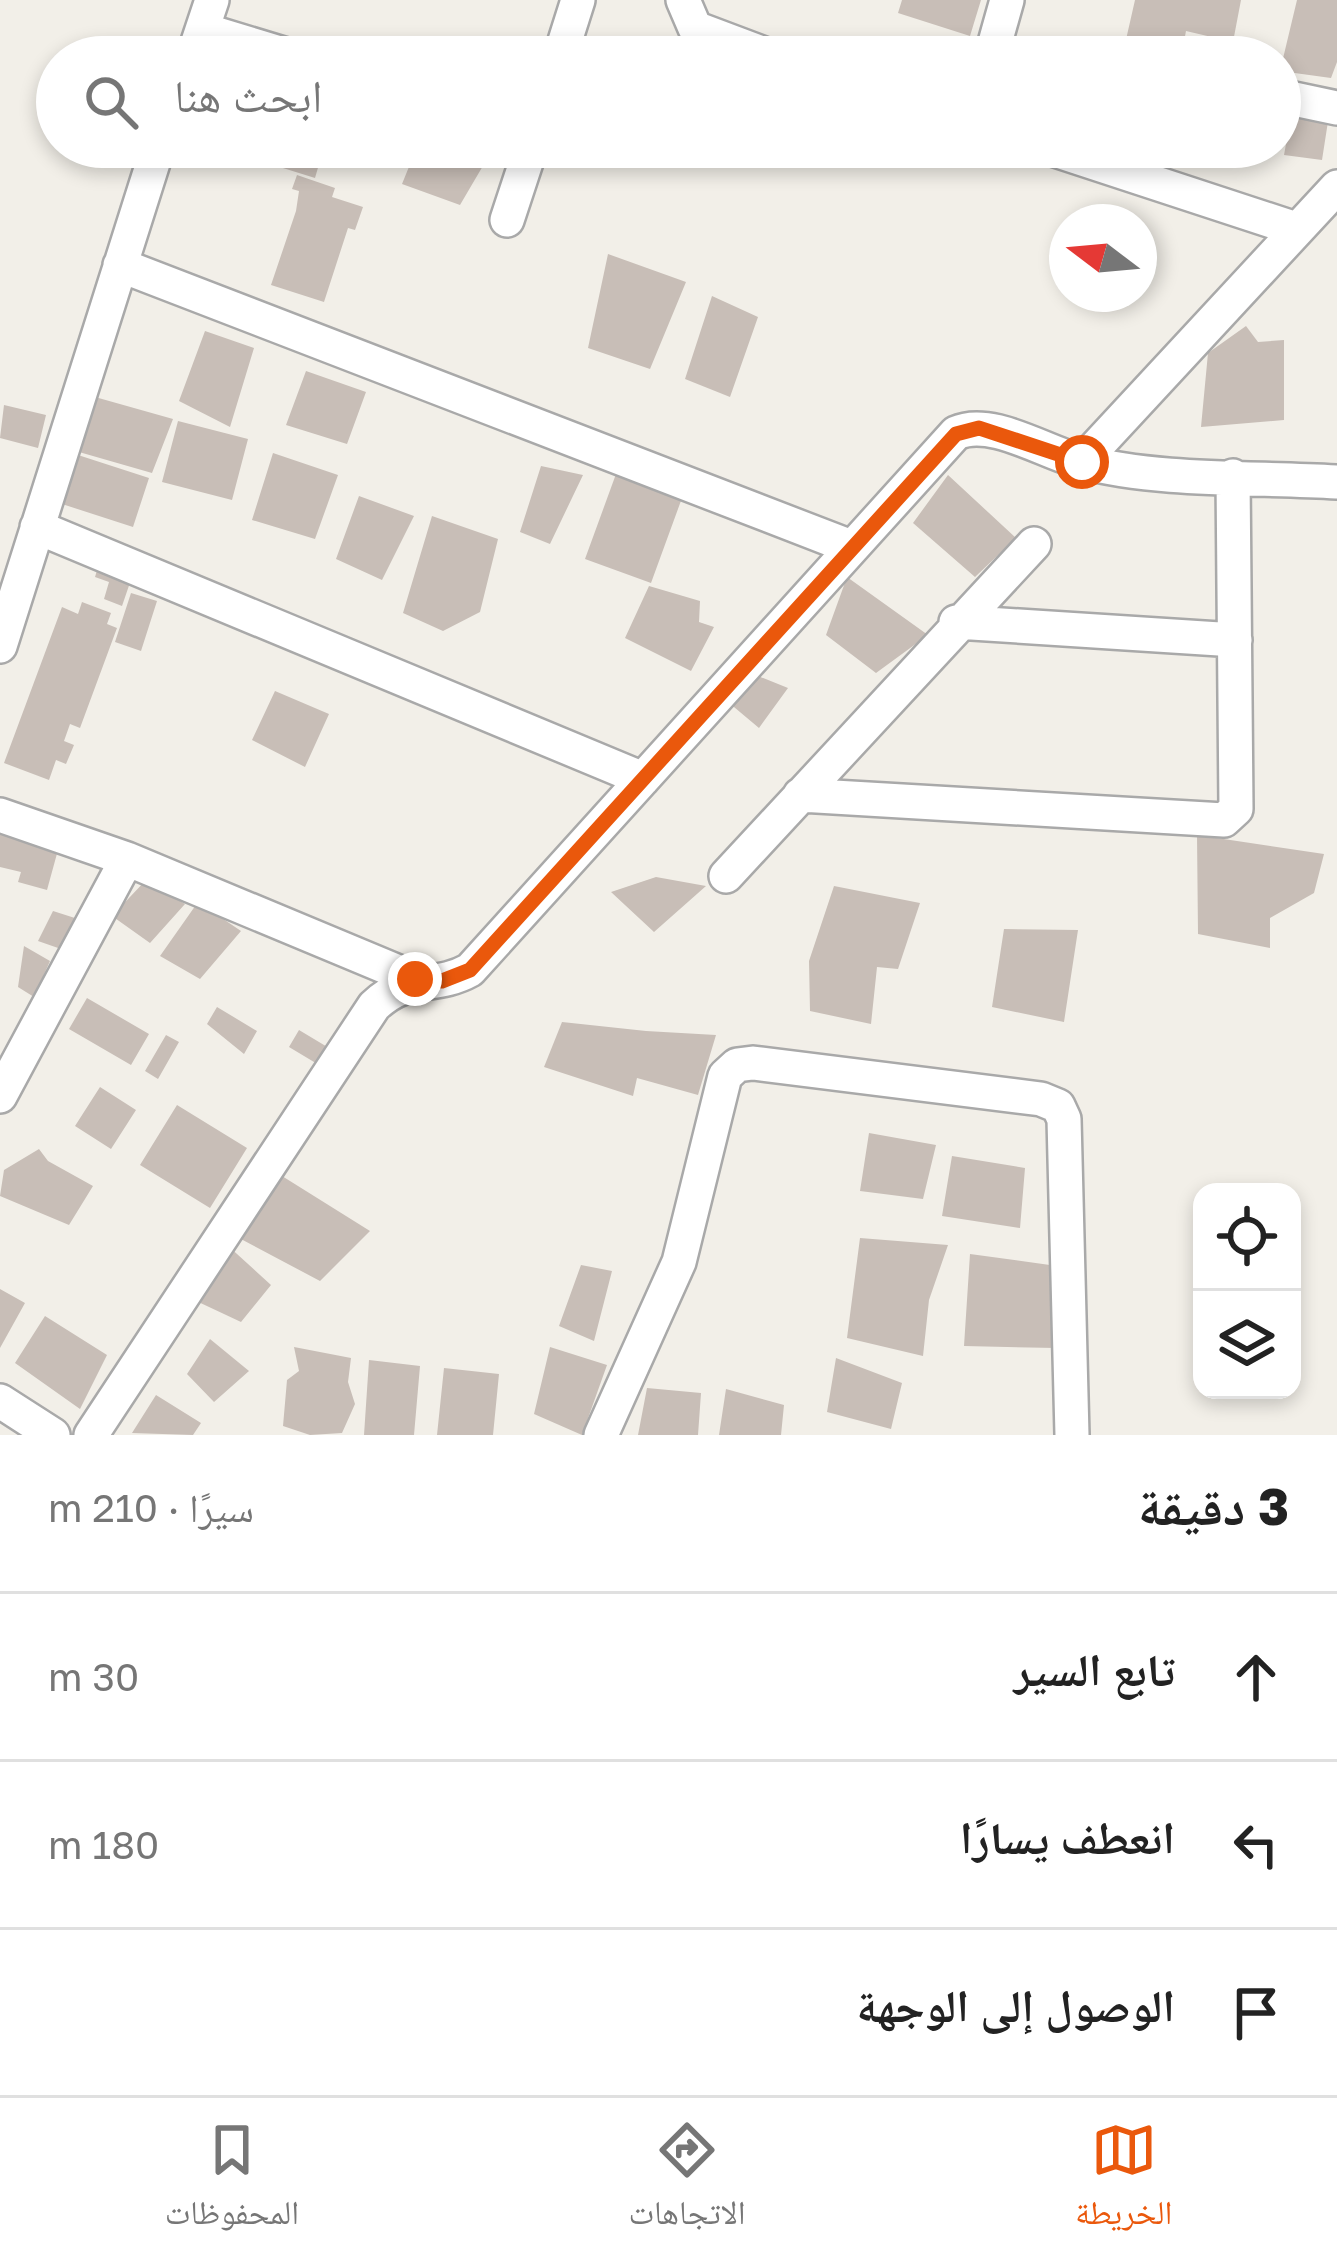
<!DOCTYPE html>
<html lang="ar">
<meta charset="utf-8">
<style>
body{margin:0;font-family:"Golos Text","Noto Naskh Arabic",sans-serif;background:#f6f6f6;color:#222;direction:rtl}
.controls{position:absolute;right:36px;bottom:36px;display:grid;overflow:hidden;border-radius:24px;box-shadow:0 6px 18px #0003}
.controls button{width:108px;height:108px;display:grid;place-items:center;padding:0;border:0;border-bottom:3px solid #e0e0e0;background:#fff;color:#222;font:60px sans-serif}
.compass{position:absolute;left:1049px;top:204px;width:108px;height:108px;border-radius:50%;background:#fff;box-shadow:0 6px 18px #0003;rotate:286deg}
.stop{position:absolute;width:36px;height:36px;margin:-27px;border:9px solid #ea580c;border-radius:50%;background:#fff}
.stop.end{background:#ea580c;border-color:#fff;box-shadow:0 3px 12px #0008}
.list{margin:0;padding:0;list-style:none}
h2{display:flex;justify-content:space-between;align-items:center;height:156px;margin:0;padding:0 48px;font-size:51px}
h2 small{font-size:39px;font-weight:400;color:#767676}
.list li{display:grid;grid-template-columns:78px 1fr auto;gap:36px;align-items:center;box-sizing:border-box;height:168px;padding:0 48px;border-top:3px solid #e0e0e0}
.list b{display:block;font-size:45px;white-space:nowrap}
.list em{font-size:39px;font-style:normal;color:#767676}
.icon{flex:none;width:66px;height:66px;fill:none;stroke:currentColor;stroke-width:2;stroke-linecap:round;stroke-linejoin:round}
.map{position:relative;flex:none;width:1337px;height:1435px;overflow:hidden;direction:ltr}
.search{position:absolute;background:#fff;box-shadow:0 6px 18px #0003;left:36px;right:36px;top:36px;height:132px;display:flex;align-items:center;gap:30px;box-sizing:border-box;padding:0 42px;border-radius:66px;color:#767676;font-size:45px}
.sheet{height:660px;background:#fff}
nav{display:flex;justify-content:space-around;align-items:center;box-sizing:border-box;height:168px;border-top:3px solid #e0e0e0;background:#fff;font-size:33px;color:#767676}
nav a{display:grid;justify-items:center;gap:6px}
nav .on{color:#ea580c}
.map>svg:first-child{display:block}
.building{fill:#c8beb7}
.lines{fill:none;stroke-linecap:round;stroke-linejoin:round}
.street-casing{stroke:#a9a9a9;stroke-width:38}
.street{stroke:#fff;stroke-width:33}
.route{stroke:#ea580c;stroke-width:15}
</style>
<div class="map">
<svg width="1337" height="1435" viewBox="0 0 1337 1435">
<rect width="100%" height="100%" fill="#f2efe8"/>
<!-- building -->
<path class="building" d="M902 0H981L970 36 898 13Z
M1135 0H1241L1233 42 1186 31 1183 47 1125 44Z
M1297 0H1337V62L1331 78 1280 71Z
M1293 105 1329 115 1322 160 1284 155Z
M215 147H324L315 178Z
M417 147H494L460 205 402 184Z
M297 175 335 188 332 197 363 207 355 230 348 228 324 302 271 285 296 211 299 191 292 189Z
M608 254 686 282 650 369 588 348Z
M712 296 758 317 730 397 685 379Z
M1246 326 1258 342 1284 340V420L1201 427 1208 353Z
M205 331 254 348 230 427 179 401Z
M306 371 366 392 347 444 286 425Z
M95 397 173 419 152 473 79 452Z
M4 405 46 415 38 448 0 438Z
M178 421 248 439 232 500 162 482Z
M273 453 338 475 315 539 252 520Z
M78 455 149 478 133 527 62 504Z
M541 466 583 475 550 544 520 532Z
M616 474 682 498 651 583 585 559Z
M948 475 1016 538 975 577 913 523Z
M359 496 414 516 382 580 336 559Z
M432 516 498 539 480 612 443 631 403 613Z
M101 557 135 568 122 606 104 599 109 582 95 577Z
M847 577 928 635 876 673 826 635Z
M649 586 700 601 699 622 714 627 691 671 625 638Z
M131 593 157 601 141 651 115 642Z
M82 602 111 613 107 624 117 628 80 728 70 724 64 741 74 745 66 764 56 760 49 780 4 763 62 607 78 614Z
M753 674 788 688 759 728 728 702Z
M275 691 329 714 305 767 252 740Z
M0 823 61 839 47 890 18 882 21 872 0 867Z
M1197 835 1324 854 1314 893 1270 918V948L1198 934Z
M656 877 706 886 654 932 611 892Z
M146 880 185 904 150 943 112 916Z
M834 886 920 903 898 969 877 967 871 1024 810 1011 809 961Z
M198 902 241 931 200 979 160 956Z
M53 911 78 919 61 949 38 941Z
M1004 929 1078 930 1064 1022 992 1007Z
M24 946 50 961 34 997 18 987Z
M87 998 149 1034 131 1065 69 1029Z
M217 1007 257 1031 244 1054 207 1024Z
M562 1022 646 1031 716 1035 698 1095 637 1078 633 1096 544 1067Z
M299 1030 329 1048 319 1065 289 1047Z
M166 1035 179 1042 158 1079 145 1071Z
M100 1087 136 1110 111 1149 75 1126Z
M177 1105 247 1148 210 1208 140 1165Z
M869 1133 936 1145 923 1199 860 1191Z
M39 1149 48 1161 93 1186 69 1225 0 1196 4 1170Z
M952 1156 1025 1168 1020 1228 942 1216Z
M282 1176 370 1231 320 1281 239 1238Z
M860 1238 948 1245 929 1300 923 1356 847 1338Z
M226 1244 271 1285 241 1322 192 1299Z
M970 1254 1057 1266 1056 1348 964 1346Z
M581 1265 612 1271 594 1341 559 1326Z
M0 1289 25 1303 0 1348Z
M45 1316 107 1355 80 1409 15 1363Z
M210 1339 249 1371 214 1402 187 1374Z
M294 1347 351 1358 348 1382 355 1404 342 1433 310 1435 283 1426 287 1380 299 1371Z
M550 1347 607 1365 582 1435 534 1414Z
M836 1358 902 1383 891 1429 827 1412Z
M369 1360 420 1366 414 1435H364Z
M444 1368 499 1374 493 1435H437Z
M647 1388 701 1393 698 1435H638Z
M726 1389 784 1405 781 1435H719Z
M156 1395 201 1423 193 1435 132 1433Z"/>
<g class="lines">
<defs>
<path id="street" d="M683 0 695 28 772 57
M204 30 293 57
M193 57 212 0
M560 57 578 0
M991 57 1007 0
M1280 96 1337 108
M1046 147 1296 229
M507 220 531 147
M120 265 851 547
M1082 462 1337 187
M37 527 643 779
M956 622 1235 640
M0 646 158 147
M800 795 1224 820 1236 809 1233 476
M0 815 127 859 415 979
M726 876 1034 544
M0 1096 127 859
M0 1401 53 1435
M91 1435 374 1006C409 973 434 990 470 970L956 433C991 417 1044 452 1079 461 1161 482 1253 477 1337 482
M601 1435 679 1262 725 1076 737 1065 753 1063 1041 1099 1058 1106 1064 1119 1072 1435"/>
</defs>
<!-- street casing -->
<use href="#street" class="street-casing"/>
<!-- street -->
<use href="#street" class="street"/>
</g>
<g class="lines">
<!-- route -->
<path class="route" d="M415 979 442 981 470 970 956 434 979 428 1082 462"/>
</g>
</svg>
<div class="controls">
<button><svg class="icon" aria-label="locate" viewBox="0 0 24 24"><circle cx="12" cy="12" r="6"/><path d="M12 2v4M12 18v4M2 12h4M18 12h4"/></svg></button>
<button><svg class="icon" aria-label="layers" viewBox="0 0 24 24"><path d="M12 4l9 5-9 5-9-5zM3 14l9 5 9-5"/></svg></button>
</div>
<svg class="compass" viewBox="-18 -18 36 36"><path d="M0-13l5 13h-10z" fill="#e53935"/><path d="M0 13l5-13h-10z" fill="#767676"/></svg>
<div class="stop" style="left:1082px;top:462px"></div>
<div class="stop end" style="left:415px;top:979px"></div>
<div class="search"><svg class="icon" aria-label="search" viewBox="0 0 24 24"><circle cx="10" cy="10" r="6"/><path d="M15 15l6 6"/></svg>ابحث هنا</div>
</div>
<section class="sheet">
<h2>3 دقيقة<small>سيرًا · 210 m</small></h2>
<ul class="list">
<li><svg class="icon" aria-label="ahead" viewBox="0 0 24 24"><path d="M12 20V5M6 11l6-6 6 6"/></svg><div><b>تابع السير</b></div><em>30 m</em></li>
<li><svg class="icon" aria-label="left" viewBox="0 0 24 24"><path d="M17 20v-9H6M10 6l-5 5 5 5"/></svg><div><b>انعطف يسارًا</b></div><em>180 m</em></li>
<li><svg class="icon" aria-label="arrive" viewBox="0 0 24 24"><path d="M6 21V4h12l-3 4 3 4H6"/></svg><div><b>الوصول إلى الوجهة</b></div></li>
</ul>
</section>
<nav>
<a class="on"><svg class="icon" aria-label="map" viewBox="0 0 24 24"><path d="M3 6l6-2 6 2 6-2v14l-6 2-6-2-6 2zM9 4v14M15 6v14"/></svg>الخريطة</a>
<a><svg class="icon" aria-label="directions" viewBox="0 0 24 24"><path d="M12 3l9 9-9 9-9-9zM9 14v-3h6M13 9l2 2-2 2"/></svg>الاتجاهات</a>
<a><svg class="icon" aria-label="saved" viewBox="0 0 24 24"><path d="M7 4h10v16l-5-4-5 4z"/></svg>المحفوظات</a>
</nav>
